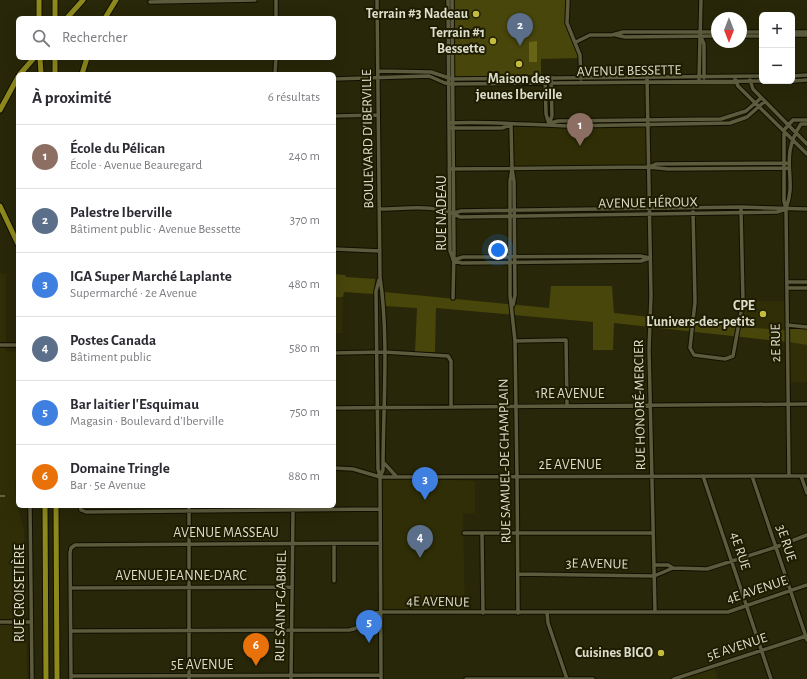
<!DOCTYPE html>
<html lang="fr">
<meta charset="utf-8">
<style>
body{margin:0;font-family:"Alegreya Sans",sans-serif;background:#f7f7f7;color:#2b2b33}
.controls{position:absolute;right:12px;top:12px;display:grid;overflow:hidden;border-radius:6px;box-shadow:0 4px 16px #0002}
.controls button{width:36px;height:36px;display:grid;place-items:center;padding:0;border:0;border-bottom:1px solid #e1e1e2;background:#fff;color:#2b2b33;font:20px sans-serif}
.compass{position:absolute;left:711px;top:12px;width:36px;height:36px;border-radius:50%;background:#fff;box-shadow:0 4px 16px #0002;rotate:180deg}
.you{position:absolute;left:498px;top:250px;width:14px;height:14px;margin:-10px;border:3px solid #fff;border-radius:50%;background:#1a73e8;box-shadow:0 0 0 6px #1a73e833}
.badge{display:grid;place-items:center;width:26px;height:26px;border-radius:50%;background:#6f6d38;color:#fff;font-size:13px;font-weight:700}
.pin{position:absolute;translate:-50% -33px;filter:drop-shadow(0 1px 2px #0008)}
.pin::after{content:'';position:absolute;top:21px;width:14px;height:12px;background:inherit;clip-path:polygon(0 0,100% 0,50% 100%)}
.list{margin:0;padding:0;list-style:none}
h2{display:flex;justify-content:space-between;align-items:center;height:52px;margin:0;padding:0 16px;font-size:17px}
h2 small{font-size:13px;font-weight:400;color:#7c7c81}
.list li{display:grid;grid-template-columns:26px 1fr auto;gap:12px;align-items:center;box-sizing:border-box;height:64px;padding:0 16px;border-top:1px solid #e1e1e2}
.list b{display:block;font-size:15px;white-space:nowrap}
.list p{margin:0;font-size:13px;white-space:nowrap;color:#7c7c81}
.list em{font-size:13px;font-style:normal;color:#7c7c81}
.icon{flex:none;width:22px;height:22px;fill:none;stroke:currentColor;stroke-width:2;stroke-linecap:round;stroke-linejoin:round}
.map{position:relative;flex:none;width:807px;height:679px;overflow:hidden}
.search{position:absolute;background:#fff;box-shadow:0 4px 16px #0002;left:16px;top:16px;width:320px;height:44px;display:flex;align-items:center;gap:10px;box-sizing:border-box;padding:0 14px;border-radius:6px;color:#7c7c81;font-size:15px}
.panel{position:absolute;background:#fff;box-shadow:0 4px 16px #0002;left:16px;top:72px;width:320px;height:436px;border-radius:6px}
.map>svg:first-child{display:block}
.built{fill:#2f2e06}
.green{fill:#48460b}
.water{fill:#686415}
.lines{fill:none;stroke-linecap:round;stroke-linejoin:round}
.minor-casing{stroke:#111000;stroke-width:5.5}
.highway-casing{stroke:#111000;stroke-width:7}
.minor{stroke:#5c5b3d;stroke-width:3.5}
.highway{stroke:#8e891d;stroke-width:5}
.rail{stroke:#9a9a84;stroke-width:1;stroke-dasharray:5 5;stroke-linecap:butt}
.poi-dot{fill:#c3bd3f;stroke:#1f1d01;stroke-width:1.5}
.labels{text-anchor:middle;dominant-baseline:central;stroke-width:4;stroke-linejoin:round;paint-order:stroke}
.poi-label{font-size:14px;font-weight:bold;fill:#ddc;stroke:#1f1d01;text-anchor:end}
.street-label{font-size:14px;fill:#ddc;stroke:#1f1d01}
</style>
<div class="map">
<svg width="807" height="679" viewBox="0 0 807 679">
<rect width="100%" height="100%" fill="#282709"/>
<!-- built -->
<path class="built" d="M511 125H648V167L512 169Z
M0 273 6 274V351L18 352V477L15 481 16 501 24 530 26 613 19 619 21 626 26 629 27 679H0Z
M334 297H343L342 333H334Z
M743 301H786V330L739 327Z
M788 342 807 345V382L789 383Z
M380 477 475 481V513L463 514 465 611H384Z
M714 666 718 679H674Z
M189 676H291V679H189Z"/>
<!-- green -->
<path class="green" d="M452 0H566L567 22 581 58 541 59V76L452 79Z
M334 274 345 275 346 277 375 279 374 294 344 292 343 297H334Z
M551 286H612L614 313 739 327 786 330 787 342 614 323 613 350H593V322L436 308 435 352 415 353 417 308 384 306V292L549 308Z
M788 326 807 328V345L788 342Z"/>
<!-- water -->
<path class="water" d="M537 41V62H529V42Z"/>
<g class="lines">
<defs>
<path id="minor" d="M377 0 380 277C389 338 383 408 383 470L380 477
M448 0 450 251 453 259
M452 0 454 251 453 298
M568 0 567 23 580 55 581 79
M150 2 255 0
M276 18V0
M741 32H762
M792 32H807
M616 35 625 37 717 36
M792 35H807
M741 36H762
M701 37 704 44V78
M576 42 590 35H612L623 32H717
M378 71 431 72 452 79 762 76
M275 74 276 58
M792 76 807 75
M545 77 546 114 549 124
M647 77 651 296 649 350 655 612
M334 79 429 76 445 83 452 84 762 81
M699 79 701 0
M735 79 738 86 807 154
M750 80 753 89 807 144
M792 81 807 80
M334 116 378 115
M449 123C489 121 529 125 569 126L730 123 747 117 764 102
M549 123 552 116 551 77
M550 123 558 121 721 119 746 111 761 98
M511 125 512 169 514 181 515 295 513 305
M451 128H502L510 125
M649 167 656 164 789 163
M449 169 648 167 668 169 789 168
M512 169 510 181V295L515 341 517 476 518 613
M786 208C798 179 778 158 801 124H807
M379 209C405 209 437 203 460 217L777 212 786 209
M693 212 695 302 690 348 694 355 725 359 733 356 743 301 741 210
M454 213 461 211 741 207 807 209
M334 249 380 251
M453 260 463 257 640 256 650 258
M454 261 462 263 641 261 647 259
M379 280 376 291 378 469 380 477 381 679
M787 282H807
M787 288H807
M787 325 807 327
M515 341 566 340 567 405
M0 345H18
M334 353 384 352 448 356 451 361V406
M334 408 807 404
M384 463 396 476
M334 468 353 469 380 477 807 476
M703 476 771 679
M752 476 807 640
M789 476 786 209 784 201V130L793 120H807
M801 476 807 493
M30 506 32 679
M80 506 81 510 86 512 380 509
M189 506V679
M464 533H653
M482 534 483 613
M334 544V581
M654 565H668L673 568
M518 574 654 576 673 568 707 569 776 547 807 535
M71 588 292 587
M547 613 548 623 567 679
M0 622H31
M71 631 349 630C364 629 367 613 381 612H728L807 585
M71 676 381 675
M71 679 70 553 71 548 75 545 380 543
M291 679 293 510
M466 679H593
M674 679 806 636"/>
<path id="highway" d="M39 0V18
M55 18V0
M67 18 83 0
M105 18 116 0
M40 58 41 74
M20 74 34 58
M55 74V58
M82 74 87 58
M0 110 18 77
M0 206 18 244
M45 506 46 679
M56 506 57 679"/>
</defs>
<!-- minor casing -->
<use href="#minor" class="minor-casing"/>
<!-- highway casing -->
<use href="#highway" class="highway-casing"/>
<!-- minor -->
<use href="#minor" class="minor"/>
<!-- highway -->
<use href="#highway" class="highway"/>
<!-- rail -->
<path class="rail" d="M0 496H5"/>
</g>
<!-- markers -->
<g class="poi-dot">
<circle cx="476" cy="14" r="4"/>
<circle cx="493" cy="41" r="4"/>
<circle cx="519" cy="64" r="4"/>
<circle cx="763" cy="314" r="4"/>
<circle cx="661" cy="653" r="4"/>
</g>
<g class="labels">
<!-- poi labels -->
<g class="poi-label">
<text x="468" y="14">Terrain #3 Nadeau</text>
<text x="485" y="33">Terrain #1<tspan x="485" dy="16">Bessette</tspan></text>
<text x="519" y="79" text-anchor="middle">Maison des<tspan x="519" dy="16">jeunes Iberville</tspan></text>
<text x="755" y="306">CPE<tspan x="755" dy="16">L'univers-des-petits</tspan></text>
<text x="653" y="653">Cuisines BIGO</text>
</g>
<!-- street labels -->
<g class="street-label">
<text transform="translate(629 71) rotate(-1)">AVENUE BESSETTE</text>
<text transform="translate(368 139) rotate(-91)">BOULEVARD D'IBERVILLE</text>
<text transform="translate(648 203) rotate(-1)">AVENUE HÉROUX</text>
<text transform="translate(442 213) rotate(-90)">RUE NADEAU</text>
<text transform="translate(776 343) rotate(-91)">2E RUE</text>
<text x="570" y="394">1RE AVENUE</text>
<text transform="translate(640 405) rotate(-91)">RUE HONORÉ-MERCIER</text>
<text transform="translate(505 461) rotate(-91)">RUE SAMUEL-DE CHAMPLAIN</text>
<text x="570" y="465">2E AVENUE</text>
<text x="226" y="533">AVENUE MASSEAU</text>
<text transform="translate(786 543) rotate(72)">3E RUE</text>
<text transform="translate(740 551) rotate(72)">4E RUE</text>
<text transform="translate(597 564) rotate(1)">3E AVENUE</text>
<text x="181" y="576">AVENUE JEANNE-D'ARC</text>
<text transform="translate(757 590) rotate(-18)">4E AVENUE</text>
<text transform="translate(20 593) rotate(-90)">RUE CROISETIÈRE</text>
<text transform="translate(438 602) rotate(1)">4E AVENUE</text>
<text transform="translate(281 606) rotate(-89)">RUE SAINT-GABRIEL</text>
<text transform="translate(737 647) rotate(-18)">5E AVENUE</text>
<text x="202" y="665">5E AVENUE</text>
</g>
</g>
</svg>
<div class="controls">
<button>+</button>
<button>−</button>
</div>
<svg class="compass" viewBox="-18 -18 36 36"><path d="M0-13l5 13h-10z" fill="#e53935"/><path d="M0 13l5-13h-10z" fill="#7c7c81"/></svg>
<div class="you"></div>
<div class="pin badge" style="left:580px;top:146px;background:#8d6e63">1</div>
<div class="pin badge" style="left:520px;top:46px;background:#5c6f8a">2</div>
<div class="pin badge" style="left:425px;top:500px;background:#3f7fe0">3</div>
<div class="pin badge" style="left:420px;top:558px;background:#5c6f8a">4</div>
<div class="pin badge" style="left:369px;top:643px;background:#3f7fe0">5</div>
<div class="pin badge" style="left:256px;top:666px;background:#e8710a">6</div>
<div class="search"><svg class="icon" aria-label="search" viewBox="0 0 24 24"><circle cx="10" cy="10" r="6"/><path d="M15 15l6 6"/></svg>Rechercher</div>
<section class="panel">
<h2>À proximité<small>6 résultats</small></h2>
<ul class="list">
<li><span class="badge" style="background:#8d6e63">1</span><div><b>École du Pélican</b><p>École · Avenue Beauregard</p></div><em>240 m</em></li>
<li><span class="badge" style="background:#5c6f8a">2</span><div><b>Palestre Iberville</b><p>Bâtiment public · Avenue Bessette</p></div><em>370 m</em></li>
<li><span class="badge" style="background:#3f7fe0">3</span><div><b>IGA Super Marché Laplante</b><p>Supermarché · 2e Avenue</p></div><em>480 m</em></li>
<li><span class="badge" style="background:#5c6f8a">4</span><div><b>Postes Canada</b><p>Bâtiment public</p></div><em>580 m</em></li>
<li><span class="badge" style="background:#3f7fe0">5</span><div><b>Bar laitier l'Esquimau</b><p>Magasin · Boulevard d'Iberville</p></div><em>750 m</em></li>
<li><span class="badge" style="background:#e8710a">6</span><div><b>Domaine Tringle</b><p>Bar · 5e Avenue</p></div><em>880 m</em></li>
</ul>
</section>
</div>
